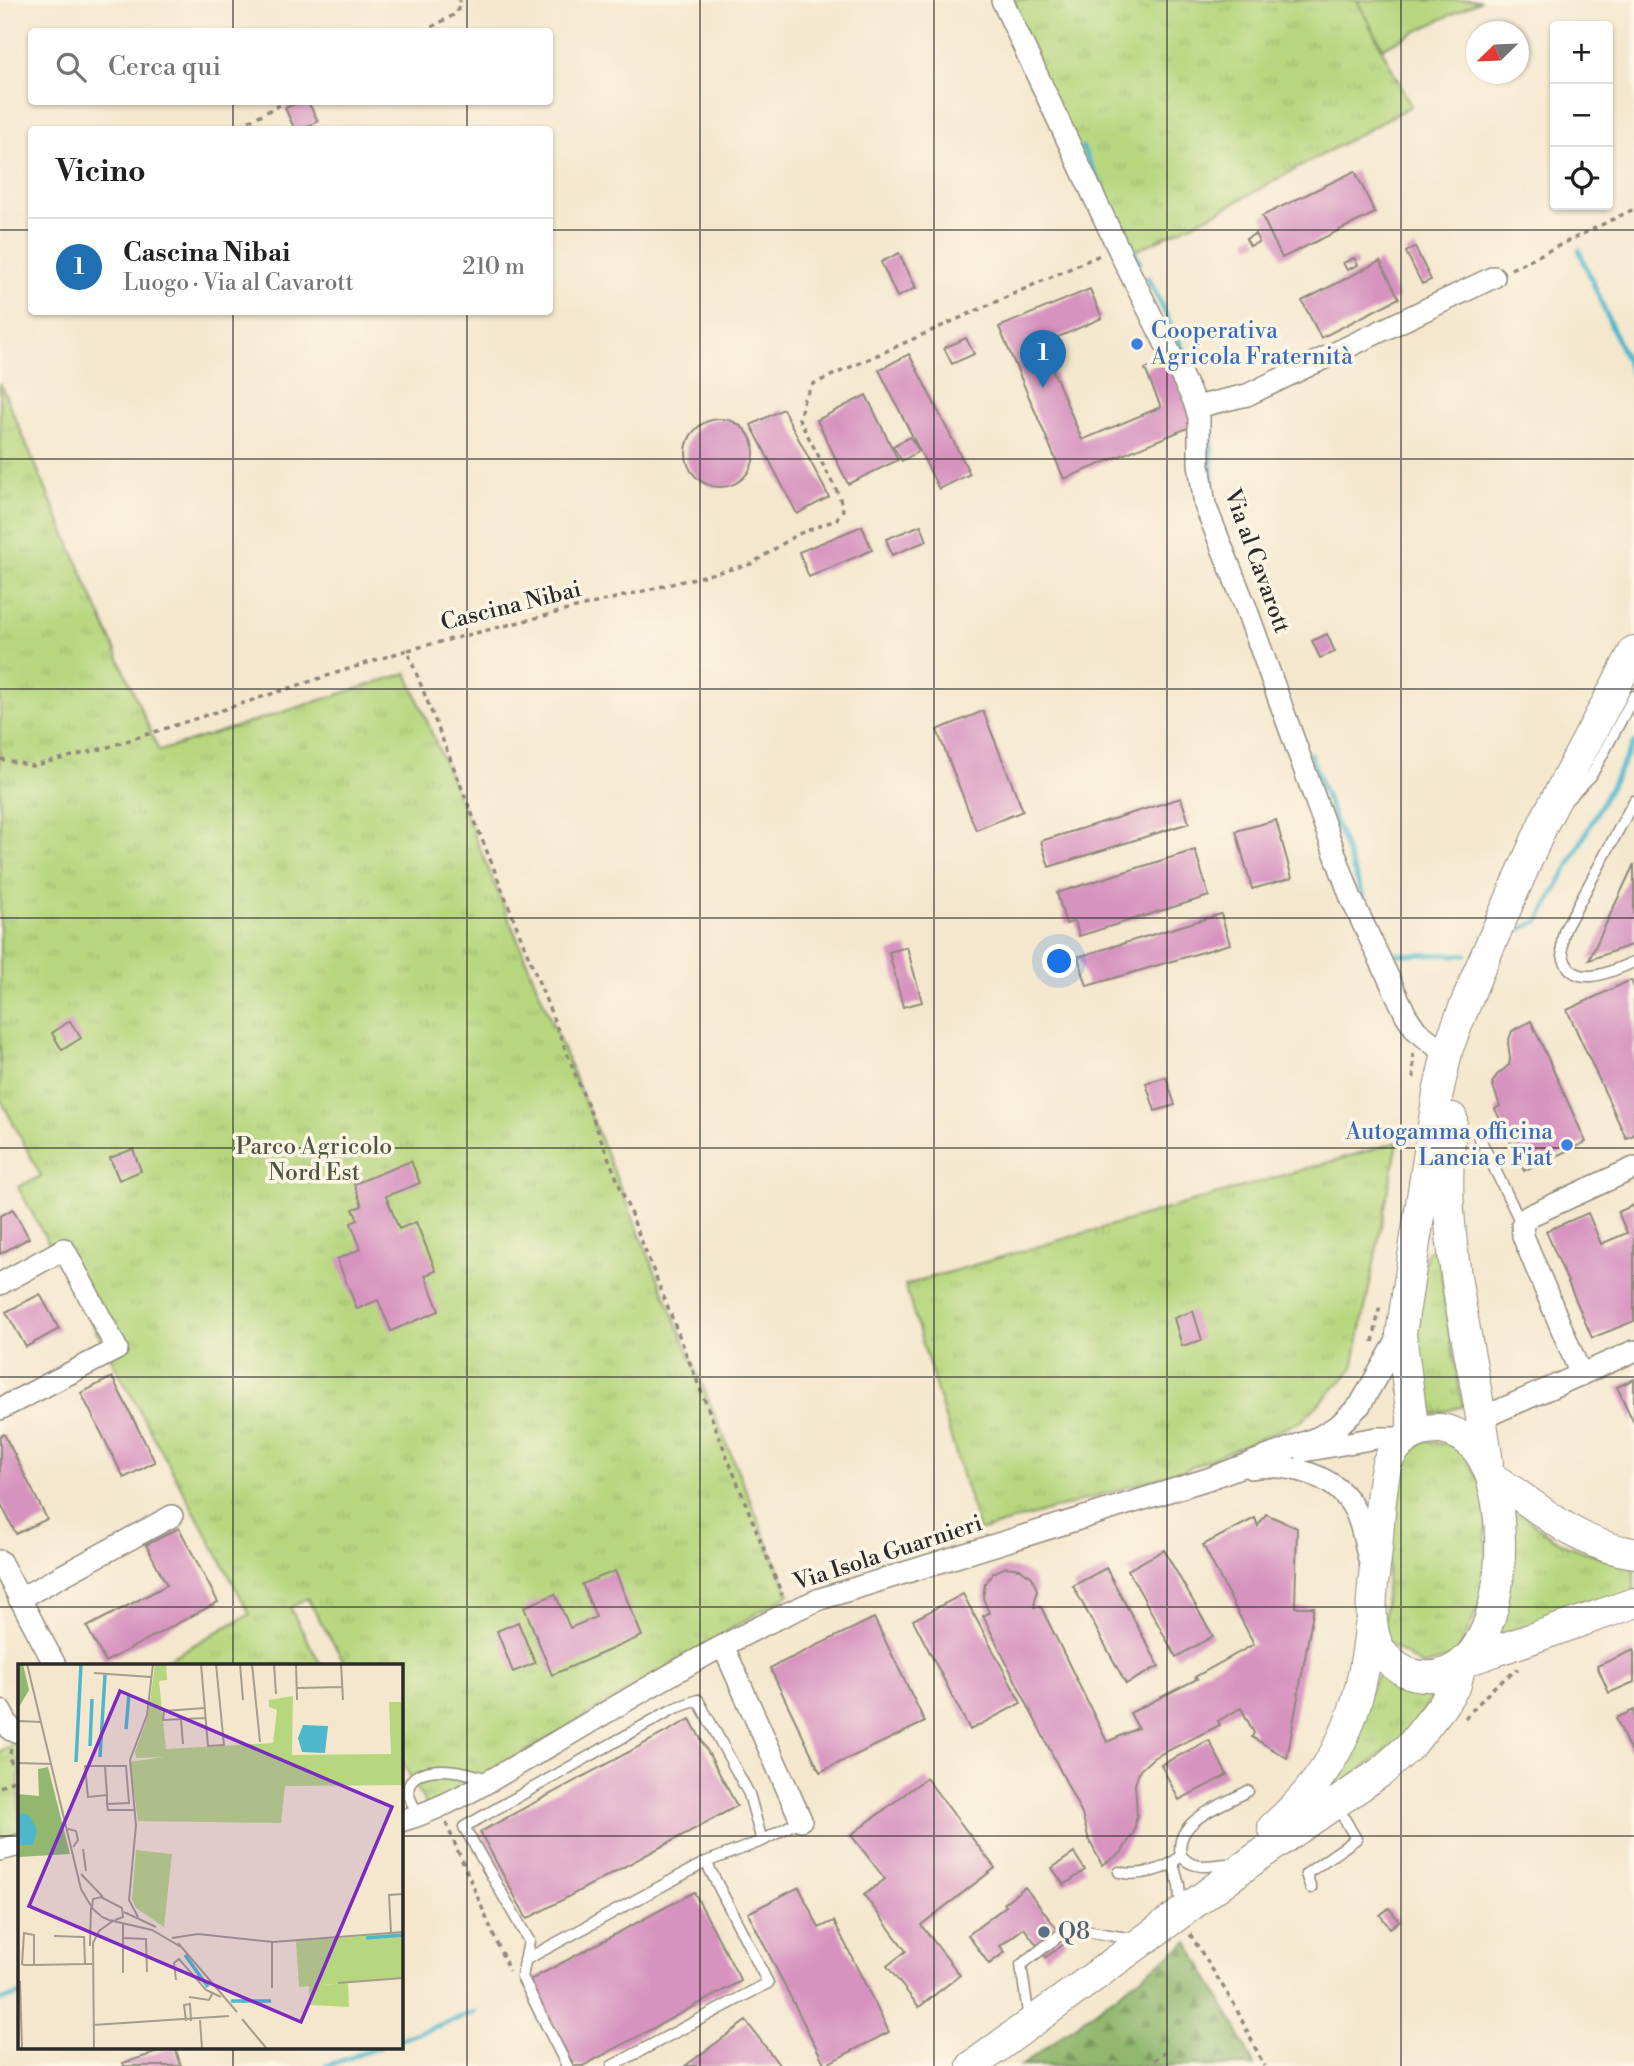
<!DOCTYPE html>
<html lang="it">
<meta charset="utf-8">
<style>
body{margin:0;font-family:"Libre Bodoni",serif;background:#f2f2f2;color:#202124}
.controls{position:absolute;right:21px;top:21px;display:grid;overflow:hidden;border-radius:7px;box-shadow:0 2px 5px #0004}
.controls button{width:63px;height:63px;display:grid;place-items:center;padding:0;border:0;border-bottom:2px solid #e0e0e0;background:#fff;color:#202124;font:35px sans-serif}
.compass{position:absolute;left:1466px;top:21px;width:63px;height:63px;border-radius:50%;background:#fff;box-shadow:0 2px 5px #0004;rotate:247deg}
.you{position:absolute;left:1060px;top:962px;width:24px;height:24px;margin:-18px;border:5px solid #fff;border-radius:50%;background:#1a73e8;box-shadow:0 0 0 10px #1a73e833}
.badge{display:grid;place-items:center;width:46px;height:46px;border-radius:50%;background:#1f6fb2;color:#fff;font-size:23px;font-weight:700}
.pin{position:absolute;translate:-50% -58px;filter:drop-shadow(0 2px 4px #0008)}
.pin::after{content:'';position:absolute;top:37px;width:24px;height:21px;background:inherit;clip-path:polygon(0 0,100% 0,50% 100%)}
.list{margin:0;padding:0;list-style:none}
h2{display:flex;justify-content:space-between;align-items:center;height:91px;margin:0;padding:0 28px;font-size:30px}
h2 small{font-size:23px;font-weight:400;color:#757577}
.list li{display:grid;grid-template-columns:46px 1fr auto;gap:21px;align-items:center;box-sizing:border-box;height:98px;padding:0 28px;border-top:2px solid #e0e0e0}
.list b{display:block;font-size:26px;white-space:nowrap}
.list p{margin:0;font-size:23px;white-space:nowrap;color:#757577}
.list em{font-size:23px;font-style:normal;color:#757577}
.icon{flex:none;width:38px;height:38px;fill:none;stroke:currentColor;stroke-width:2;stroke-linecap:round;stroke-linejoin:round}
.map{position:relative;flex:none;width:1634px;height:2066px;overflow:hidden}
.search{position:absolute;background:#fff;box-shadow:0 2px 5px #0004;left:28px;top:28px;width:525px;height:77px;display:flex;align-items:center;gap:18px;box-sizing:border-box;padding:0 24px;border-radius:7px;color:#757577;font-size:26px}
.panel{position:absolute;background:#fff;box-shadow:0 2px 5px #0004;left:28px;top:126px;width:525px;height:189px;border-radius:7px}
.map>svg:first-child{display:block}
.grass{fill:url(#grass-tufts);stroke:#718155;stroke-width:2}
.forest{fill:url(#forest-firs);stroke:#5e724c;stroke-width:2}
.garden{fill:#b7d77f;stroke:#718155;stroke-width:2}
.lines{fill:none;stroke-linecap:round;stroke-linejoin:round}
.stream{stroke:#4eb7cc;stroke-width:5}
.building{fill:#d793c0}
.lane-casing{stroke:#90897c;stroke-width:13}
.street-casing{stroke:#90897c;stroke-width:24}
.secondary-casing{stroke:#90897c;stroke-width:32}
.path{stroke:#90897c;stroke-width:3.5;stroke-dasharray:5 5;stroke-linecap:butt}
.lane{stroke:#fff;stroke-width:10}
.street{stroke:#fff;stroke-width:21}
.secondary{stroke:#fff;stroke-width:30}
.grid{fill:none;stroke:#2b2b2b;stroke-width:2;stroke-opacity:0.55}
.shop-dot{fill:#3f7fe0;stroke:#fcf5e5;stroke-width:2.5}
.service-dot{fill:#5c6f8a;stroke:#fcf5e5;stroke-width:2.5}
.labels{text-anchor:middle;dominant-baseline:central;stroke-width:7;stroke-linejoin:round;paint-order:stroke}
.shop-label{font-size:23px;fill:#366cbe;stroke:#fcf5e5;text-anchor:start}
.street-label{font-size:23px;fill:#2b2b2b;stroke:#fcf5e5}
.park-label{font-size:23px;fill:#4e5640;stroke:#fcf5e5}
.service-label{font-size:23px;fill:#4e5e75;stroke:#fcf5e5;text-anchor:start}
.inset-river{fill:none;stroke:#4eb7cc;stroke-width:3.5}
.inset-road{fill:none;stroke:#a49c8c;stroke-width:2}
.view{fill:#7b2cbf;fill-opacity:0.15;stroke:#7b2cbf;stroke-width:3.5}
.inset-edge{fill:none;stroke:#2b2b2b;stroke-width:3.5}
</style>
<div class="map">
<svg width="1634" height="2066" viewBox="0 0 1634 2066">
<defs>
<pattern id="grass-tufts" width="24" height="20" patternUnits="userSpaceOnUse" patternTransform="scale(1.75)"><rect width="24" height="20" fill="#b7d77f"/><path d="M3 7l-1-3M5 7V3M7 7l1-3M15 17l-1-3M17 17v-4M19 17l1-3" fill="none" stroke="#9eb96e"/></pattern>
<pattern id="forest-firs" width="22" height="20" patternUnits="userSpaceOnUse" patternTransform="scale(1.75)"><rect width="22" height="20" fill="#91b86e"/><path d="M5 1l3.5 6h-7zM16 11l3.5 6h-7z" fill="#77965b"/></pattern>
</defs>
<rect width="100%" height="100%" fill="#fcf5e5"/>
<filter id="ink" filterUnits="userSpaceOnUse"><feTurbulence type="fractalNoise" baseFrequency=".0143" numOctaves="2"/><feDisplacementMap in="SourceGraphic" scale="14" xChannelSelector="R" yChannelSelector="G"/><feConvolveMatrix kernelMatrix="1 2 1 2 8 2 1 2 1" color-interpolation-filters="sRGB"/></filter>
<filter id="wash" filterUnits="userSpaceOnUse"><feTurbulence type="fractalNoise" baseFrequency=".00686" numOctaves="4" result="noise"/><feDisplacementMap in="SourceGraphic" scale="28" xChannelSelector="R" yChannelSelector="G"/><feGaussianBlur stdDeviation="1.57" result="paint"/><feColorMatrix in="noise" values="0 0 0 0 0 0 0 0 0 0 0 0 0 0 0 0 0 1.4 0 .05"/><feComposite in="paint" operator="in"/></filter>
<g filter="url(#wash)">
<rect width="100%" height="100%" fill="#f4e7cd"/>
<!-- grass -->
<path class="grass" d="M1005 0H1357L1411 106 1223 209 1125 256Z
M0 383 159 751 407 673 789 1594 429 1810 401 1760V1665H346L307 1598 290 1608 321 1665H157L250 1614 18 1187 41 1176 0 1098Z
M1398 1142 1353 1369 1302 1421 1182 1471 979 1531 905 1285Z
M1434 1250 1439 1254 1446 1315 1463 1406 1425 1417 1401 1392 1427 1251Z
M1425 1440 1461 1447 1486 1494V1590L1457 1656 1422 1666 1387 1642 1383 1631 1395 1469Z
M1503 1492C1522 1514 1543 1536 1571 1547 1591 1555 1613 1559 1634 1565V1596L1602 1608 1492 1636Z
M1378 1674 1402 1685 1424 1690 1431 1699 1412 1730 1307 1813Z
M19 1741V1836L0 1840V1751Z"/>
<!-- forest -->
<path class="forest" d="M1188 1942 1235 2025 1254 2066H1021Z"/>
<!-- garden -->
<path class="garden" d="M1357 0H1481L1383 48Z"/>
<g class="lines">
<!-- stream -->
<path class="stream" d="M1082 147 1140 263
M1579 250 1634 379
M1148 278 1201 386
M1211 419 1212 482
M1310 754 1373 922
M1516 931 1539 921 1634 743
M1385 950 1387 954 1466 955
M0 2001 19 1994
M401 2039 475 2012
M326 2066 380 2047"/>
</g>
<g id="blocks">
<!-- building -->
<path class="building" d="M299 102H308L318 121 301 130H295L285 108Z
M1355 171 1375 213 1282 258 1262 216Z
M1255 234 1259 242 1250 246 1246 239Z
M1415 247 1431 280 1422 284 1406 252Z
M899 253 916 288 897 297 881 262Z
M1354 258 1358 265 1347 270 1343 263Z
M1380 261 1399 298 1321 338 1302 301Z
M1090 289 1102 318 1042 344 1082 440 1161 407 1145 369 1167 359 1195 425 1064 479 999 327Z
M966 338 974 354 952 364 944 348Z
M909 354 970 474 939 489 879 370Z
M866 395 898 460 848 484 817 420Z
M783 409 829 497 797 514 751 425Z
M686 453a34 34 0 1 1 68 0a34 34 0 1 1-68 0Z
M910 437 919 451 902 461 893 446Z
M921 525 927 541 892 555 886 539Z
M862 526 872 550 809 577 799 552Z
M1327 634 1335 652 1320 658 1312 641Z
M983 711 1023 811 976 830 937 730Z
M1181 798 1189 823 1049 867 1041 841Z
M1276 820 1292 878 1252 889 1236 831Z
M1195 850 1209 896 1079 936 1075 921 1066 924 1057 893Z
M1634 864V944L1589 960Z
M1221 914 1230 944 1087 986 1078 957Z
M907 947 922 1002 903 1007 889 952Z
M1631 980 1634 988V1135L1626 1138 1567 1010Z
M70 1021 81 1038 62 1050 52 1033Z
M1531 1021 1586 1142 1524 1171 1495 1109 1500 1106 1492 1083 1497 1075 1509 1065 1510 1059 1508 1042 1512 1031Z
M1166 1077 1175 1105 1155 1111 1146 1083Z
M133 1149 141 1171 119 1180 110 1158Z
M411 1161 420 1183 386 1196 399 1229 416 1222 436 1271 425 1275 439 1311 391 1331 378 1300 357 1309 337 1259 361 1249 351 1223 358 1220 353 1209 362 1206 354 1184Z
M1634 1205V1321L1592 1338 1546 1231 1588 1213 1601 1244 1627 1233 1618 1212Z
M13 1209 29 1238 0 1254V1216Z
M40 1294 59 1329 26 1347 6 1312Z
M1193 1311 1202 1340 1182 1346 1174 1318Z
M112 1377 155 1462 124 1478 81 1393Z
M1634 1379V1423L1617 1387Z
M4 1434 47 1519 16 1534 0 1502V1436Z
M1266 1514 1297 1528 1295 1607H1314L1287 1758 1252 1737 1254 1733 1241 1708 1218 1721 1220 1725 1153 1758 1140 1770 1135 1784 1137 1814 1134 1832 1121 1853 1102 1865 1089 1840 1082 1814 983 1616 989 1613 983 1598 985 1584 993 1573 1006 1567 1020 1569 1032 1577 1037 1590 1034 1607H1041L1107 1742 1138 1728 1130 1713 1197 1679 1195 1677 1254 1644 1203 1545 1255 1518 1258 1526Z
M179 1528 218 1602 105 1662 87 1627 167 1585 146 1545Z
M1164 1550 1213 1636 1176 1657 1128 1570Z
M1106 1568 1159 1666 1126 1684 1073 1586Z
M615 1571 642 1636 552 1675 524 1607 555 1594 570 1628 596 1617 582 1584Z
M963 1594 1021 1703 970 1730 913 1620Z
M874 1618 925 1722 820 1772 770 1668Z
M518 1622 535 1663 513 1672 497 1631Z
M1634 1650V1682L1609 1693 1597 1666Z
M1634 1710V1760L1616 1718Z
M690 1719 737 1806 527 1919 480 1832Z
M1209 1740 1227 1775 1179 1800 1161 1765Z
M926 1778 995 1868 921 1925 960 1975 919 2007 887 1966 906 1951 864 1895 885 1879 851 1835Z
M1074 1853 1085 1870 1064 1885 1052 1868Z
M799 1887 819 1928 834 1921 889 2032 825 2065 748 1913Z
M1025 1887 1067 1942 1046 1957 1024 1928 1000 1946 1005 1952 989 1964 968 1935 1006 1906 1004 1903Z
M694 1892 741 1981 583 2066H574L528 1981Z
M1389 1908 1399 1921 1390 1928 1380 1915Z
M746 2021 780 2066H685Z
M175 2047 181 2066H124L123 2063Z"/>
</g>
</g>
<g filter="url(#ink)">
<use href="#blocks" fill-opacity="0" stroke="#90897c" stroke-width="2"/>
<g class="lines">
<defs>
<path id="lane" d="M1569 798 1591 776 1634 696
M1634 801 1565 929C1558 951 1563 978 1592 976 1606 975 1621 967 1634 962
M1478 1135 1522 1225
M420 1815C392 1780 420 1766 455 1771 466 1772 477 1776 488 1779
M1181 1855C1191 1870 1210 1866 1226 1864
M1173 1864 1179 1885 1180 1899
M1119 1872C1139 1877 1168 1870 1181 1855 1173 1820 1223 1805 1248 1791
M1311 1888 1306 1874 1356 1839 1336 1804
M525 1960 706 1862
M1029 2019 1021 1965 1069 1928 1132 1939
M567 2066 522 1977 529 1941 464 1827 673 1709 698 1700 749 1794 762 1841
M612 2066 768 1983 706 1862 762 1841 801 1820"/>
<path id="street" d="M1002 0 1125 263 1193 399 1199 417V464L1205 505 1246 608 1351 898 1406 1015 1416 1030 1446 1054
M1196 407 1247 395 1494 277
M0 1284 64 1249 117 1349 0 1409
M1581 1375 1523 1236 1522 1225 1529 1216 1634 1168
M1482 1418 1634 1351
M1304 1451 1376 1438H1406
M1251 1468C1288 1462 1338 1475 1355 1511 1363 1526 1365 1546 1370 1563
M0 1561 55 1665
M19 1599 172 1516
M724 1648 801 1820
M0 1710 11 1730 19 1732
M401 1821C455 1805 504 1772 553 1744 639 1693 728 1638 820 1599L1208 1479 1319 1437 1339 1425 1360 1405 1401 1334
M0 1850 19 1845"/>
<path id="secondary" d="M1452 1118C1449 1148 1447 1178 1449 1209 1454 1295 1477 1378 1488 1463
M1441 1429C1474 1434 1489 1463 1495 1493 1506 1543 1503 1648 1448 1672 1435 1678 1419 1677 1406 1672 1392 1665 1379 1653 1375 1637 1367 1609 1375 1576 1377 1548 1380 1520 1380 1490 1387 1463 1397 1440 1416 1428 1441 1429Z
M1409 1437 1412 1427V1417L1401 1334 1438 1093 1448 1048 1477 975 1544 822 1634 651
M1491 1477C1540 1506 1574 1545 1634 1553
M1464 1662 1634 1603
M1273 1827C1338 1771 1362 1711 1370 1626
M972 2066 1256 1858 1381 1772 1412 1744 1442 1706 1456 1684 1461 1664"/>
</defs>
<!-- lane casing -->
<use href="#lane" class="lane-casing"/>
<!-- street casing -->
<use href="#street" class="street-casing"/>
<!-- secondary casing -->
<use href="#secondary" class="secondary-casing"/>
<!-- path -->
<path class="path" d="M423 32 457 13 460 0
M231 130 286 102
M1511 269 1634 209
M408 650 751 564 798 534 836 520 843 510 839 495 799 419 804 399 813 384 1100 255
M0 759 32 766 105 748 407 650 782 1595
M1413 1053 1414 1083
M1373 1342 1380 1305
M1465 1718 1494 1687 1518 1669
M11 1749 9 1758 19 1776
M0 1787 19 1777
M446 1823 509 1971
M1190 1934 1234 2004 1264 2066
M1146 2066 1165 2052"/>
<!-- lane -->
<use href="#lane" class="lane"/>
<!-- street -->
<use href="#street" class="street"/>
<!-- secondary -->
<use href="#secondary" class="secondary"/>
</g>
</g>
<!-- grid -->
<path class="grid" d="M233 0V32M467 0V32M700 0V2066M934 0V2066M1167 0V2066M1401 0V2066M233 102V130M467 102V130M0 230H32M550 230H1634M233 312V1665M467 312V2066M0 459H1634M0 689H1634M0 918H1634M0 1148H1634M0 1377H1634M0 1607H1634M0 1836H19M401 1836H1634M233 2047V2066"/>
<!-- markers -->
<g class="shop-dot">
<circle cx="1137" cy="344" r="7"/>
<circle cx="1567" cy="1145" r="7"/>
</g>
<circle class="service-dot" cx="1044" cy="1932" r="7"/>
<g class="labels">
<!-- shop labels -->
<g class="shop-label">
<text x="1151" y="331">Cooperativa<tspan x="1151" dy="26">Agricola Fraternità</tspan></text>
<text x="1553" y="1132" text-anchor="end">Autogamma officina<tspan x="1553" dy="26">Lancia e Fiat</tspan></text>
</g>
<!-- street labels -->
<g class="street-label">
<text transform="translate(1257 561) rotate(70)">Via al Cavarott</text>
<text transform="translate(511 606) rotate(-14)">Cascina Nibai</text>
<text transform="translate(888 1553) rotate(-18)">Via Isola Guarnieri</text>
</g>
<!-- park labels -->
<g class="park-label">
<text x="314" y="1147">Parco Agricolo<tspan x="314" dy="26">Nord Est</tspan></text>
</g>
<!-- service labels -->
<g class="service-label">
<text x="1058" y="1932">Q8</text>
</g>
</g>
<!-- overview -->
<g transform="translate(18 1664)">
<rect width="385" height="385" fill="#f4e7cd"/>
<path d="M137 0H148L149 16 141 17 148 85 255 79 259 46 251 43V36L275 32 274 91 373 90 371 38H385V121L267 122 263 159 120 157 112 98 146 93 118 94 117 88 130 52ZM118 186 154 190 146 263 118 244 114 235ZM385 269V314L281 323 278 277Z" fill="#b7d77f"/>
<path d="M0 0H5L11 26 0 45ZM30 103 52 190 0 193V130L21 132 20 105Z" fill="#91b86e"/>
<path d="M330 319 331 343 292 341 291 322Z" fill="#b7d77f"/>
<path d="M285 61 310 62 307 89 284 88 280 74ZM0 149 11 151 19 166 15 181H0Z" fill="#4eb7cc"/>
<path class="inset-river" d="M108 65 111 30M72 82 74 35M82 93 87 11M58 98 63 0M348 274 385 271M167 291 190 323M213 337H253"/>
<path class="inset-road" d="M9 0 63 225 73 242M183 0 190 82 206 81 198 0M222 0 225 36M234 0 242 78M256 0 258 30M278 0 279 36M323 0 325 36M76 9 133 13M279 24 325 23M187 44 146 47 145 56 188 54M163 56 165 80M0 57 23 58M0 99 34 100M87 102 89 131M89 140V131L70 133 67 102H108L111 139 89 140 90 146H117M50 165 58 167 60 176 55 183M65 185 68 207M63 210 85 233M106 248 138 263M120 253 111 236 118 161 112 96 129 51 135 0M97 256 105 253 104 244 83 233 75 235 74 244 84 253 91 256 134 266 163 283M105 259V309M373 269 371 231 385 230M36 272 66 273 67 300M105 274 128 275 129 308M154 274 180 270 255 278 385 268M254 278V324M160 279 219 348M72 282 73 243M16 301V271L6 269 4 300 6 301H16L67 300H74M158 316 156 299 161 295 188 326 203 333M2 317 4 385M320 319 385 314M171 333 191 336 194 330M224 355 249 385M182 356 184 385M168 357 166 341 172 340 173 357M75 361 211 352M76 385 75 279 81 267 96 256"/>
<path class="view" d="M102 27 374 143 283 358 11 242Z"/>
<rect width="385" height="385" class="inset-edge"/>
</g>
</svg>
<div class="controls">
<button>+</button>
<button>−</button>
<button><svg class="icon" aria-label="locate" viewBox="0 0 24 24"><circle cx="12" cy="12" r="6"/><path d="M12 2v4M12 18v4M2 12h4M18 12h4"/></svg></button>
</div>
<svg class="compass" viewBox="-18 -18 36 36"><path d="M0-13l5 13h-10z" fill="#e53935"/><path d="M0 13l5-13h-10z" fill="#757577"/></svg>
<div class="you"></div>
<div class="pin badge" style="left:1043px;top:388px">1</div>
<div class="search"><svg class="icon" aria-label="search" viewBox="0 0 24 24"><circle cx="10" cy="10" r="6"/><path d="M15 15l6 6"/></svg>Cerca qui</div>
<section class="panel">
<h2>Vicino<small></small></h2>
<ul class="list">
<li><span class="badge">1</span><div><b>Cascina Nibai</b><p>Luogo · Via al Cavarott</p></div><em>210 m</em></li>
</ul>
</section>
</div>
